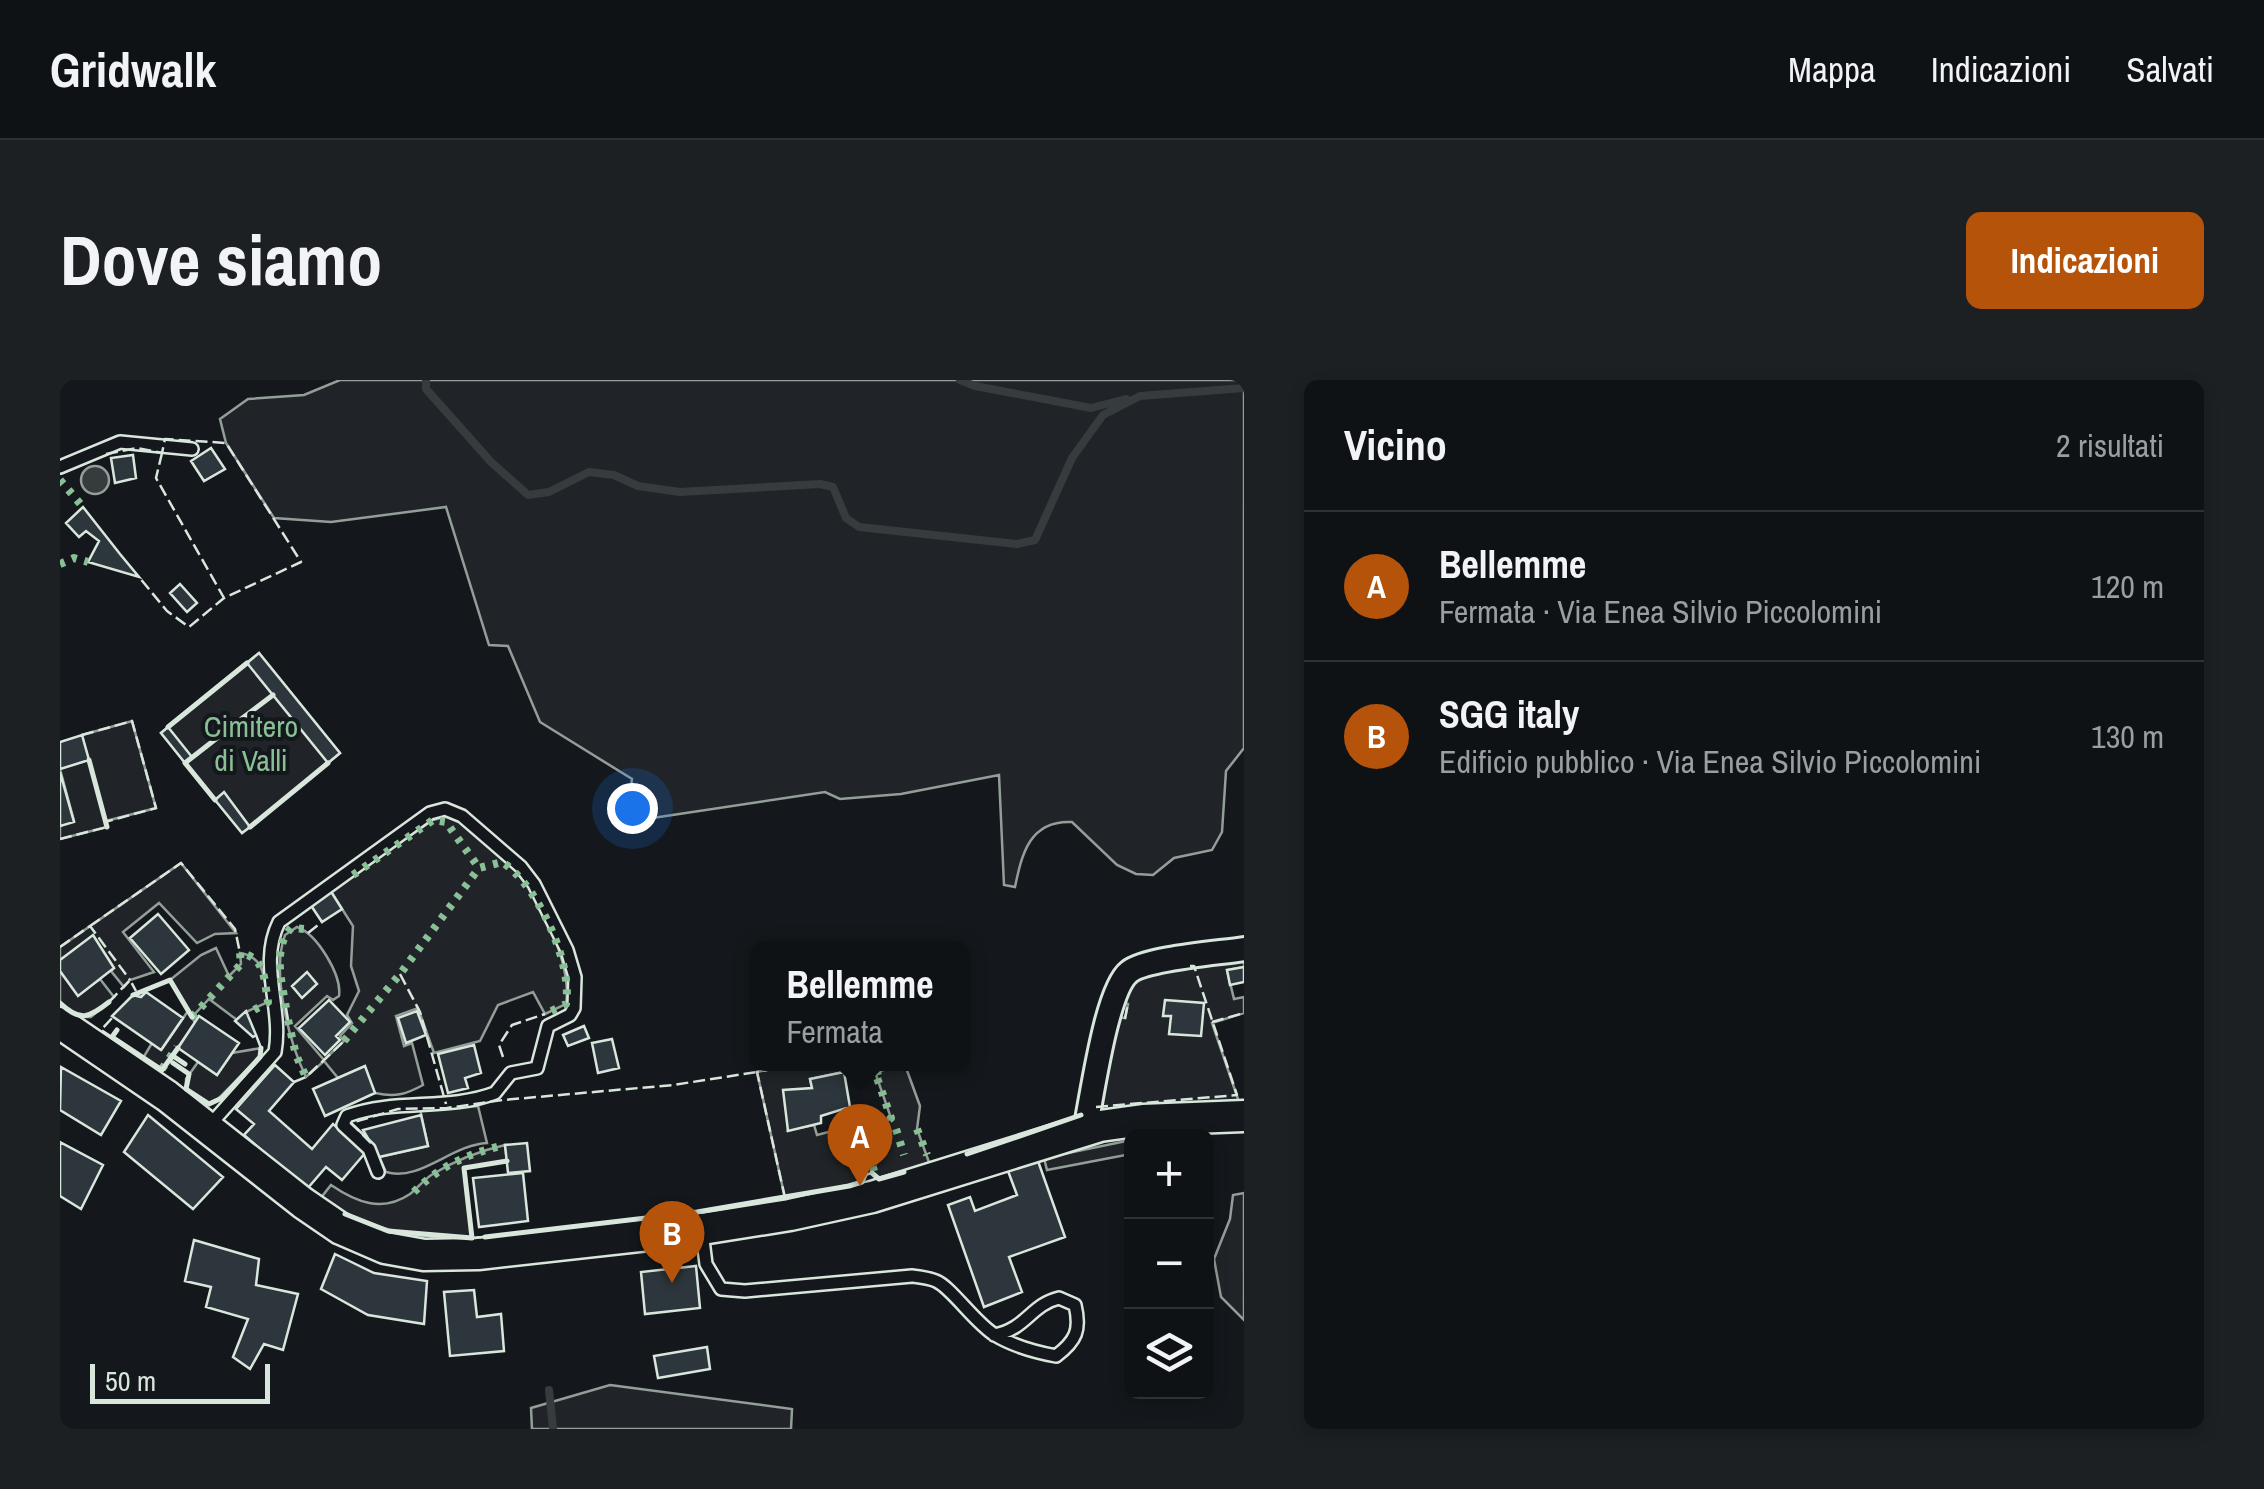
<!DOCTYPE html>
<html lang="it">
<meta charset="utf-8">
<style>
body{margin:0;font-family:"Archivo Narrow",sans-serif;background:#1d2022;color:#f1f3f6}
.controls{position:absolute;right:30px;bottom:30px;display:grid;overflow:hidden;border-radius:15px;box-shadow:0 5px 15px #0003}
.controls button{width:90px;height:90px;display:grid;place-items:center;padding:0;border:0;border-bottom:2px solid #2f3234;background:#0f1215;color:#f1f3f6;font:50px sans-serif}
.scale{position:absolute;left:30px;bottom:25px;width:180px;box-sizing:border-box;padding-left:10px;border:5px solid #d8e6dc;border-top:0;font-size:28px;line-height:35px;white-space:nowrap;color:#d8e6dc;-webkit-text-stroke:8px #14181c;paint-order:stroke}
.you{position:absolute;left:572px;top:428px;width:35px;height:35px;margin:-25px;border:8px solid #fff;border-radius:50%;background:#1a73e8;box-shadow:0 0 0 15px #1a73e833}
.badge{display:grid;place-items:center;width:65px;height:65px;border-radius:50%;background:#b45309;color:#fff;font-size:32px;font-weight:700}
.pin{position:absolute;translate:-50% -82px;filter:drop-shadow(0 2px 5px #0008)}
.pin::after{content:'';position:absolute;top:52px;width:35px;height:30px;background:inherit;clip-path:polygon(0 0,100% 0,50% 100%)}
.popup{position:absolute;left:690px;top:561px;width:220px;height:130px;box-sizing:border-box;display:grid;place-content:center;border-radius:15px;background:#0f1215;filter:drop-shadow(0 2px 8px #0005);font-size:32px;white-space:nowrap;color:#9b9ea0}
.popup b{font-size:38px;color:#f1f3f6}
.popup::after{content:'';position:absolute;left:50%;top:100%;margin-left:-20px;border:20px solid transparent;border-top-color:#0f1215}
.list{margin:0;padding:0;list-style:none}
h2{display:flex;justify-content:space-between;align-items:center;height:130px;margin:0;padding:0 40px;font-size:42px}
h2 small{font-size:32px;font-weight:400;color:#9b9ea0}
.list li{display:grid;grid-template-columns:65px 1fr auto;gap:30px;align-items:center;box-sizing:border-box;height:150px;padding:0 40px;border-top:2px solid #2f3234}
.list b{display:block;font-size:38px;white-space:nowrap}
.list p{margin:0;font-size:32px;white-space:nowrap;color:#9b9ea0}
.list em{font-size:32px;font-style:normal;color:#9b9ea0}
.icon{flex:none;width:55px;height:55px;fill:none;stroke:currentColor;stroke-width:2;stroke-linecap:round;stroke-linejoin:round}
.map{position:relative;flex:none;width:1184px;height:1049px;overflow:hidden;border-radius:15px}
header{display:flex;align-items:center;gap:60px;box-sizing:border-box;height:140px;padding:0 50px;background:#0f1215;border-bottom:2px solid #2f3234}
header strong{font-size:48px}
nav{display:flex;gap:55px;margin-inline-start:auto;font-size:35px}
.intro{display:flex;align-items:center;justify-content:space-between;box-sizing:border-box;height:240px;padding:0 60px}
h1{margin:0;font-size:70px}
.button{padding:25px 45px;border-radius:15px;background:#b45309;color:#fff;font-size:35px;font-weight:700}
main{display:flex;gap:60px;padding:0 60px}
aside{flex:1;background:#0f1215;border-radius:15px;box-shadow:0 5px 15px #0003}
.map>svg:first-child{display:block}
.green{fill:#202428;stroke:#939e99;stroke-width:2.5}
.water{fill:#363b3e;stroke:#939e99;stroke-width:2.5}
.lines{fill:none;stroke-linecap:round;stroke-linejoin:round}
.stream{stroke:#363b3e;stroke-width:8}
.building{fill:#2c363c;stroke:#d8e6dc;stroke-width:2.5}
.service-casing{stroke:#d8e6dc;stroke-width:16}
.minor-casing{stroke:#d8e6dc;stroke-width:28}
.secondary-casing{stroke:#d8e6dc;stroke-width:35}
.service{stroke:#14181c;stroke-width:11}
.minor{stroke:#14181c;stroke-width:22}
.secondary{stroke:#14181c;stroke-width:30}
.hedge{stroke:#8ac095;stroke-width:8;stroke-dasharray:5 8;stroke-linecap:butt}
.fence{stroke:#d8e6dc;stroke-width:2.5;stroke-dasharray:12 5;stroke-linecap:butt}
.wall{stroke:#d8e6dc;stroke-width:5}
.labels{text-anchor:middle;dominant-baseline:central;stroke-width:8;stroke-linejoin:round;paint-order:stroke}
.park-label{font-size:30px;fill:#8ac095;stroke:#14181c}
</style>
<header>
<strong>Gridwalk</strong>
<nav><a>Mappa</a><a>Indicazioni</a><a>Salvati</a></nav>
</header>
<div class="intro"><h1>Dove siamo</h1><a class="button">Indicazioni</a></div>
<main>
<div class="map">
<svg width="1184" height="1049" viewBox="0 0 1184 1049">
<rect width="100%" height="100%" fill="#14181c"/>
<!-- green -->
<path class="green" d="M280 0H1184V368L1166 391 1162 452 1152 470 1114 478 1093 495 1076 494 1057 485 1012 442C970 440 962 473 955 507L944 505 939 395 841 414 780 419 765 412 566 442 572 399 480 342 448 266 429 265 386 127 271 142 214 138 166 63 160 39 188 19 244 15Z
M199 273 280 373 182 453 101 353Z
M72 341 96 428 46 441 47 447 0 459V446L14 441 0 389 28 380 22 355Z
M388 436 396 439C417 457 442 474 460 495 483 522 512 588 506 624L485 634 473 612 438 625 420 661 374 673 358 628 336 636 344 666 352 663 363 705C345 715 335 717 315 713L304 687 278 698 264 681 246 697C229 662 211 593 225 555L237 547C257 554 282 595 279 616L273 620 267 616 235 646 264 680 284 661 280 656 292 643 287 635 299 611 291 586 293 546 270 510 373 440Z
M121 483 176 553 155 554 137 563 99 523 63 552 94 592 70 600 64 607 51 591 54 588 33 556 0 580V567Z
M156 568 169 596 181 584 180 573C206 577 204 600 208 622L186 632 177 640 149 619 132 637 135 643 102 690 83 678 92 663 102 669 128 631 110 600 141 575Z
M1184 576V587L1167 590 1174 619 1184 617V633L1152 643 1179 722 1035 732 1058 637 1065 638 1068 624 1063 622 1071 597Z
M0 591 18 615 40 599 54 617 31 637H17L0 623Z
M201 668 200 677 155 722 143 723 126 709V699L138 682 157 695 172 673Z
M737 684H782L784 692 750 699 752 708 728 750 754 745 757 755 780 749 795 758 805 795 802 802 725 818 697 692Z
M845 685 860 726 857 749 870 785 819 799 812 793 805 757 831 738 815 692Z
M418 726 427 763C391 765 360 802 326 792L319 777 368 766 360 729Z
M1071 760V774L987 790 984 778Z
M445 765 447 781 404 788 412 858C351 859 312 850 260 819L271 805C296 822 322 833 350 814 358 808 364 799 373 794 396 780 419 771 445 765Z
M1184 813V940L1161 917 1154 879 1170 839 1173 815Z
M550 1005 732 1029 731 1049H472L471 1028Z"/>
<!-- water -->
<path class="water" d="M21 100a14 14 0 1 1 28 0a14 14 0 1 1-28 0Z"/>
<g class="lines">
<!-- stream -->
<path class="stream" d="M366 0V9L431 82 468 115 489 112 529 92 554 95 578 106 620 112 760 104 773 107 786 138 799 147 957 164 975 160 1012 78 1043 35 1080 16 1184 8
M900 0 915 6 1031 28 1066 19
M489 1010 493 1049"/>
</g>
<!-- building -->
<path class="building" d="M151 68 165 89 144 101 131 81Z
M73 75 76 98 55 103 51 78Z
M23 127 60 174 79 197 28 182 39 161 26 151 19 157 6 143Z
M120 204 137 223 127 232 110 213Z
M199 273 280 373 268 383 187 283Z
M108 347 132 377 125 383 101 353Z
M22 355 29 380 0 389V362Z
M0 392 14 442 0 446Z
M164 412 190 447 182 453 155 420Z
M270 510 282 529 262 542 250 524Z
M98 534 129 570 101 594 70 558Z
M33 555 54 588 18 616 0 591V580Z
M1184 587V602L1170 605 1167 590Z
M247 592 257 604 242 618 232 606Z
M86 612 123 638 101 670 52 636 73 615 81 617Z
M269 620 290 642 276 656 280 660 265 675 239 648Z
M1105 620 1144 623 1141 656 1109 654 1111 636H1103Z
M186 631 196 655 193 657 175 641Z
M357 631 366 655 346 663 338 638Z
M139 636 179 663 157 695 118 668Z
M524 646 529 658 508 666 503 655Z
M552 659 559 688 538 693 532 663Z
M414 665 421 693 405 698 408 708 388 713 378 674Z
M215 685 234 702 209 731 252 769 273 744 306 772 282 800 266 787 247 809 184 755 194 744 176 729Z
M305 686 315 713 265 736 253 709Z
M1 687 61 721 41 755 0 730Z
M784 692 790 727 761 736V743L728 751 723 710 752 708 750 699Z
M88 735 163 797 133 829 64 772Z
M361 735 368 766 319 777 303 750Z
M0 762 43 785 21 829 0 816Z
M467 763 470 791 448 793 445 765Z
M978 781 1005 857 949 877 962 912 924 927 888 825 910 817 915 831 957 815 948 791Z
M463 793 468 841 419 847 413 798Z
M134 860 199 879 196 905 238 914 223 970 204 964 190 989 173 977 188 939 146 927 151 907 125 901Z
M275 874 314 893 367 901 364 944 308 935 261 909Z
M636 886 640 928 585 934 581 892Z
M414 910 417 937 441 934 444 971 390 976 384 912Z
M647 967 650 989 598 998 594 976Z"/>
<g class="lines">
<defs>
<path id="service" d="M0 87 60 62 132 69
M148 747 215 672C223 628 198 584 219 542L370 433 385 429 402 436 461 487 474 504 507 570 515 597 514 628 510 635 488 646 477 688 451 693 435 713C388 731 335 718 287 736L283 745 309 769 318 792
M642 852 646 884 661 909 685 911 852 896C860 897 869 898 876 901 891 907 915 943 935 955 953 966 975 972 996 976 1016 961 1021 950 1015 925L999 918C970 925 967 949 934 955"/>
<path id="minor" d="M1025 750C1032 718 1046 610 1069 592 1086 578 1159 573 1184 569"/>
<path id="secondary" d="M0 643 107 716 243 823 281 849 325 868 364 875 418 874 642 849 730 835 812 817 1040 746 1083 740 1184 736"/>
</defs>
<!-- service casing -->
<use href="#service" class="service-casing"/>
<!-- minor casing -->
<use href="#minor" class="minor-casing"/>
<!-- secondary casing -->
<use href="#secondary" class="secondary-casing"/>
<!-- service -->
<use href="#service" class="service"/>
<!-- minor -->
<use href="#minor" class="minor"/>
<!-- secondary -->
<use href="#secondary" class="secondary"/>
<!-- hedge -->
<path class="hedge" d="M0 100 23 127
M0 184 14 178 28 182
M293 495 373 440 386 442 419 488
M226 628C222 603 212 569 231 548L244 549 248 553
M132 637 181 584 180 573C206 577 204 600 208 622L187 634
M228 640 236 675 246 697
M284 661 340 594 419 488 442 482C477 504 513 583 506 624L485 634
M102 689 117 667
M836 749 844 775
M857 749 867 775
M814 791 805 757 831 738 815 692 827 688
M354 812C379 786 410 773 445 765"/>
<!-- fence -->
<path class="fence" d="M102 73 96 98 164 218
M46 74 77 68 102 73 105 59 166 63 241 182 164 218 129 247 107 231 79 197
M22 355 72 341 96 428 45 442
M0 459 47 447
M30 546 121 483 175 549 180 573
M248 553 262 542 261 540
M0 567 30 546 70 600
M340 594 360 632 386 724
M49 622 70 600 76 611
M226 628 228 640
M1065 639 1068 623
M1152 642 1184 633
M196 655 201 668
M52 657 41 650 53 637
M443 677 439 665 452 645 485 634
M827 688 849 684
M234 702 246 697 284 661
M1036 727 1177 715 1134 586H1130
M311 763 291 743 338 729 387 728 443 720 613 705 697 692
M805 795 812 793
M725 818 697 692 737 684
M412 858 425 857"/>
<!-- wall -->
<path class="wall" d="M172 346 213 315
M108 347 187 283
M29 380 47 447
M155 420 125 383 166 351
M190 447 268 383
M73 615 110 600 132 637
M0 623C20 642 29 638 49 622
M57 650 52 657 102 690 118 668
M113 676 125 684
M113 683 129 694 126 709 149 724 162 718 200 677 201 668
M907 774 1021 735
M812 793 819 799 844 792
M285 834 328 851 412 858 404 788 447 781
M425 857 637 832 789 806 802 802 805 795"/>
</g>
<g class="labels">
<!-- park labels -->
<g class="park-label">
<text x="191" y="346">Cimitero<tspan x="191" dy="34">di Valli</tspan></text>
</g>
</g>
</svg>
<div class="controls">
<button>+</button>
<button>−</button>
<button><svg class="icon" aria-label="layers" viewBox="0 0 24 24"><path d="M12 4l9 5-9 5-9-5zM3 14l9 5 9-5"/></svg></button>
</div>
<div class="scale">50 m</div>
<div class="you"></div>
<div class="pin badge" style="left:800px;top:806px">A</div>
<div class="popup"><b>Bellemme</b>Fermata</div>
<div class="pin badge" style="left:612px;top:903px">B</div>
</div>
<aside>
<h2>Vicino<small>2 risultati</small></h2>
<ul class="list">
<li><span class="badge">A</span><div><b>Bellemme</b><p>Fermata · Via Enea Silvio Piccolomini</p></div><em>120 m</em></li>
<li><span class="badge">B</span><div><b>SGG italy</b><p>Edificio pubblico · Via Enea Silvio Piccolomini</p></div><em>130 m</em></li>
</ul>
</aside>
</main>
